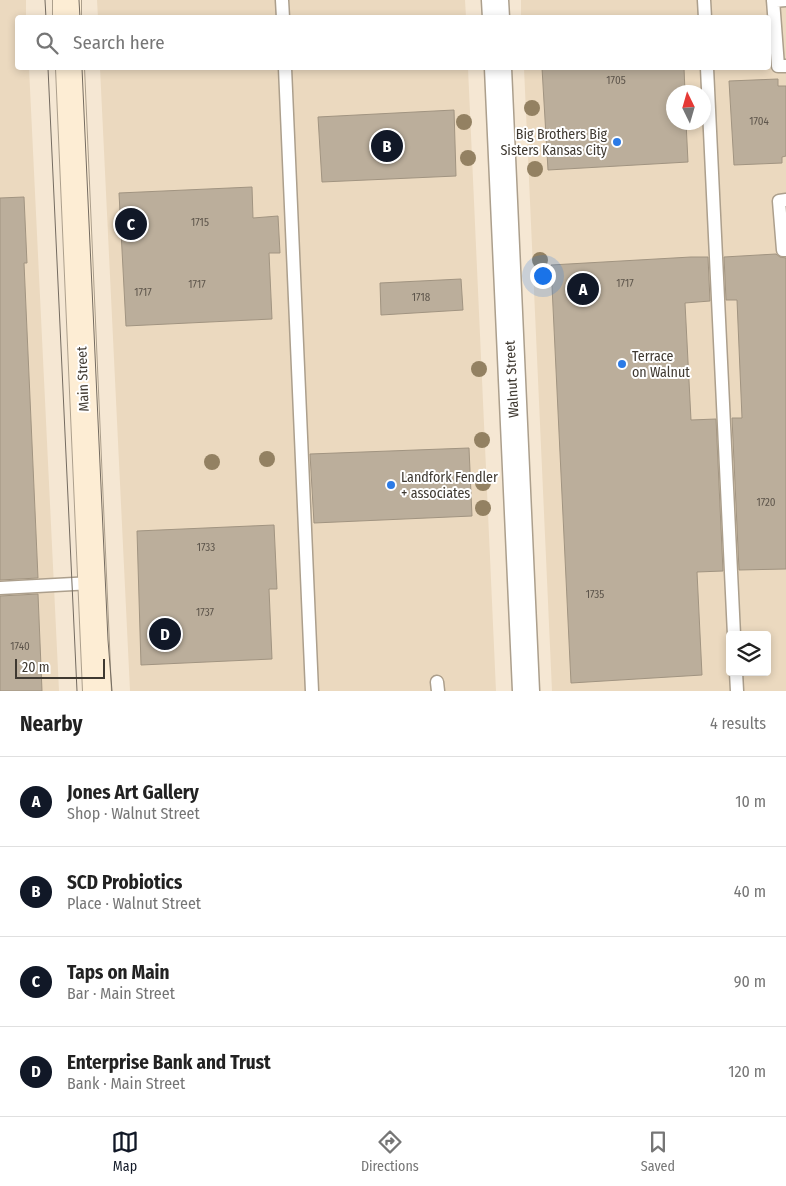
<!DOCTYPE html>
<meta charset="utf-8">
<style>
body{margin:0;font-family:"Fira Sans Condensed",sans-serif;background:#f2f2f2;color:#222}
.controls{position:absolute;right:15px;bottom:15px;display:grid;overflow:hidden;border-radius:5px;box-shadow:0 2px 8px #0003}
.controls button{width:45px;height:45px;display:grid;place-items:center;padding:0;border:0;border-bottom:1px solid #e0e0e0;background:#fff;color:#222;font:25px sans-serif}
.compass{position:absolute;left:666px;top:85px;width:45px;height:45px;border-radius:50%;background:#fff;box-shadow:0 2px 8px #0003;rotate:355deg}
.scale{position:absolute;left:15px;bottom:12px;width:90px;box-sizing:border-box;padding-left:5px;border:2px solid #3f3931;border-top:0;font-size:14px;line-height:18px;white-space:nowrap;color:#3f3931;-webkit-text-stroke:4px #fff;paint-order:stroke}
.you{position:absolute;left:542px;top:275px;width:18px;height:18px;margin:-12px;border:4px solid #fff;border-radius:50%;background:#1a73e8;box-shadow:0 0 0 8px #1a73e833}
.badge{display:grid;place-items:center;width:32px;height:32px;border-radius:50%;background:#111827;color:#fff;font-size:16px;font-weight:700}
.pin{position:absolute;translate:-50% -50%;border:2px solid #fff;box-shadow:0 1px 5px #0006}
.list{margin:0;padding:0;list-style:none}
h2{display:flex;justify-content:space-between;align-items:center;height:65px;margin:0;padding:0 20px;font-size:21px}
h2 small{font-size:16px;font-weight:400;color:#767676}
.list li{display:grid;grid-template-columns:32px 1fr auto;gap:15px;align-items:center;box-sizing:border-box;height:90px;padding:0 20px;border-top:1px solid #e0e0e0}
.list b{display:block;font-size:19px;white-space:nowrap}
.list p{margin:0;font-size:16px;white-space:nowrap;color:#767676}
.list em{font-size:16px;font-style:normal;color:#767676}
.icon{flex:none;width:28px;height:28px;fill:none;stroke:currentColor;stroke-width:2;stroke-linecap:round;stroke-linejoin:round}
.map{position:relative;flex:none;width:786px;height:691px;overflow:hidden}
.search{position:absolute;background:#fff;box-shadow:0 2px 8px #0003;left:15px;right:15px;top:15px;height:55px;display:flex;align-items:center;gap:12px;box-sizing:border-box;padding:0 18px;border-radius:5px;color:#767676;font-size:19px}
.sheet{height:425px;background:#fff}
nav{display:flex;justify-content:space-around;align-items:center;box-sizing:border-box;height:70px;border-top:1px solid #e0e0e0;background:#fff;font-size:14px;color:#767676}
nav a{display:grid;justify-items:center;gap:2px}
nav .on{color:#111827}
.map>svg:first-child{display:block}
.built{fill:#ebd9bf;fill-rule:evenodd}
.building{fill:#bbae9b;stroke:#a19481}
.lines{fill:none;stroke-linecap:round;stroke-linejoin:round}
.service-casing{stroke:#ac9f8c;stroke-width:15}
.minor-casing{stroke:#ac9f8c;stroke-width:29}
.secondary-casing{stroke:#ac9f8c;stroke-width:30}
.service{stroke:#fff;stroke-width:12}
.minor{stroke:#fff;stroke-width:26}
.secondary{stroke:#fdedd4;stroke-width:28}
.tram{stroke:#746b60;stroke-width:1}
.tree{fill:#938162}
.poi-dot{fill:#2c7be6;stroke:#fff;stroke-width:2}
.labels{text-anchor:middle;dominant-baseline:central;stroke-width:4;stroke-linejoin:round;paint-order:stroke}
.number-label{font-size:11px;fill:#5e564c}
.poi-label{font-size:14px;fill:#3f3931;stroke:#fff;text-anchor:start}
.street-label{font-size:14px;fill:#3f3931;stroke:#fff}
</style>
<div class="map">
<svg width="786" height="691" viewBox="0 0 786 691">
<rect width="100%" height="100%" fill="#f5e7d3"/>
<!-- built -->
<path class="built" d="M0 0H26V17L18 18V68H29L59 691H0Z
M97 0H465L466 17 98 18Z
M521 0H786V691H552L524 68H768V18L521 17ZM674 92H704V122H674ZM730 635H767V672H730Z
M100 68H468L496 691H130Z"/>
<!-- building -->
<path class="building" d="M542 68H684L685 92H674V122H686L688 162 548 170Z
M778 79V86H786V156L782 157V163L734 165 729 81Z
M454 110 456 176 322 182 318 117Z
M252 187 253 218 278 216 280 253H269L272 319 126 326 119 193Z
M24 197 27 263H24L38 578 0 580V198Z
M776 254 780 257 786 258V569L739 570 732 418H742L737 300H726L724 257Z
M691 257H708L710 301 685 303 691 420 716 419 723 571 697 572 702 675 571 683 551 265Z
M461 279 463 310 381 315 380 283Z
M469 448 472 516 314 523 310 454Z
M274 525 277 589H269L272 659 141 665 137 531Z
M38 594 42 691H0V596Z"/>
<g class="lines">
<defs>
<path id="service" d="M282 0 283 18
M704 0 705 18
M773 0 778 66H786
M773 1 786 0
M285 68 312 691
M707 68 734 635
M786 200 779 201 783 250H786
M0 588 92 583
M736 672 737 691
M437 682 438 691"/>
<path id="minor" d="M495 0 496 18
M498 68 526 691"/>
<path id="secondary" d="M67 0V18
M70 68 97 691"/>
</defs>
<!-- service casing -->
<use href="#service" class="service-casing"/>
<!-- minor casing -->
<use href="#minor" class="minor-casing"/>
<!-- secondary casing -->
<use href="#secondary" class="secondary-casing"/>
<!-- service -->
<use href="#service" class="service"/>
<!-- minor -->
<use href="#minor" class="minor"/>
<!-- secondary -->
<use href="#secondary" class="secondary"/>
<!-- tram -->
<path class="tram" d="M45 0 46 18
M79 0 80 18
M48 68 77 691
M82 68 108 640 112 691"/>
</g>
<!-- trees -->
<g class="tree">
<circle cx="532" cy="108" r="8"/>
<circle cx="464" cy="122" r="8"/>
<circle cx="468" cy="158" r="8"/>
<circle cx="535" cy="169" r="8"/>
<circle cx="540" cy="260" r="8"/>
<circle cx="479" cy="369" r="8"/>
<circle cx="482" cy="440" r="8"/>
<circle cx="267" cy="459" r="8"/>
<circle cx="212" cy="462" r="8"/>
<circle cx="483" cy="483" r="8"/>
<circle cx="483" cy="508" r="8"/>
</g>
<!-- markers -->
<g class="poi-dot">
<circle cx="617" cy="142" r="5"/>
<circle cx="622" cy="364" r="5"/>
<circle cx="391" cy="485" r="5"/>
</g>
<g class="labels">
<!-- number labels -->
<g class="number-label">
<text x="616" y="80">1705</text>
<text x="759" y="121">1704</text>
<text x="200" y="222">1715</text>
<text x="625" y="283">1717</text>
<text x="197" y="284">1717</text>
<text x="143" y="292">1717</text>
<text x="421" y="297">1718</text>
<text x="766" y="502">1720</text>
<text x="206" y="547">1733</text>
<text x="595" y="594">1735</text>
<text x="205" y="612">1737</text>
<text x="20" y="646">1740</text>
</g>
<!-- poi labels -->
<g class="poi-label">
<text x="607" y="134" text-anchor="end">Big Brothers Big<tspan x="607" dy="16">Sisters Kansas City</tspan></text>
<text x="632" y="356">Terrace<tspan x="632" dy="16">on Walnut</tspan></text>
<text x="401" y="477">Landfork Fendler<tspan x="401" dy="16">+ associates</tspan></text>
</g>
<!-- street labels -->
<g class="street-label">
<text transform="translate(83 379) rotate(-92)">Main Street</text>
<text transform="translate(512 379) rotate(-93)">Walnut Street</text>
</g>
</g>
</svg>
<div class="controls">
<button><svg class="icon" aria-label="layers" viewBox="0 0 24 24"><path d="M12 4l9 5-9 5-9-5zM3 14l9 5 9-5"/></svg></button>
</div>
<svg class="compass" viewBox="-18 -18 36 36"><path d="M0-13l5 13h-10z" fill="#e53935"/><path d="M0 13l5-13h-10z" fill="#767676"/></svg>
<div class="scale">20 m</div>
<div class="you"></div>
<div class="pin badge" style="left:583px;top:289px">A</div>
<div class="pin badge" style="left:387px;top:146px">B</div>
<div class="pin badge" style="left:131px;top:224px">C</div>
<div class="pin badge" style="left:165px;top:634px">D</div>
<div class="search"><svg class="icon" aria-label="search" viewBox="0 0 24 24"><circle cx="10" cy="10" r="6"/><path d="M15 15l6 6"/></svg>Search here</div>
</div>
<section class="sheet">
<h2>Nearby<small>4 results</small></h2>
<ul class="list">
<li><span class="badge">A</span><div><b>Jones Art Gallery</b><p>Shop · Walnut Street</p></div><em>10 m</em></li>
<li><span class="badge">B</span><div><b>SCD Probiotics</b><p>Place · Walnut Street</p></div><em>40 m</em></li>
<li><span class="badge">C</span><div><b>Taps on Main</b><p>Bar · Main Street</p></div><em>90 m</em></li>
<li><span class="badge">D</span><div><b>Enterprise Bank and Trust</b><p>Bank · Main Street</p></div><em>120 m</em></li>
</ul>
</section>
<nav>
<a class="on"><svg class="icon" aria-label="map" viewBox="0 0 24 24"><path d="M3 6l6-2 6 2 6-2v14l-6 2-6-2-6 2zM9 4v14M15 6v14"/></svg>Map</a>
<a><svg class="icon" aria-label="directions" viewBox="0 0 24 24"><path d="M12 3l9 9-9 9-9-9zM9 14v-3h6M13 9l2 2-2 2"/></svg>Directions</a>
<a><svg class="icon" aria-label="saved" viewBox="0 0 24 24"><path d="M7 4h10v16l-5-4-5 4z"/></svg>Saved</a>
</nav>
